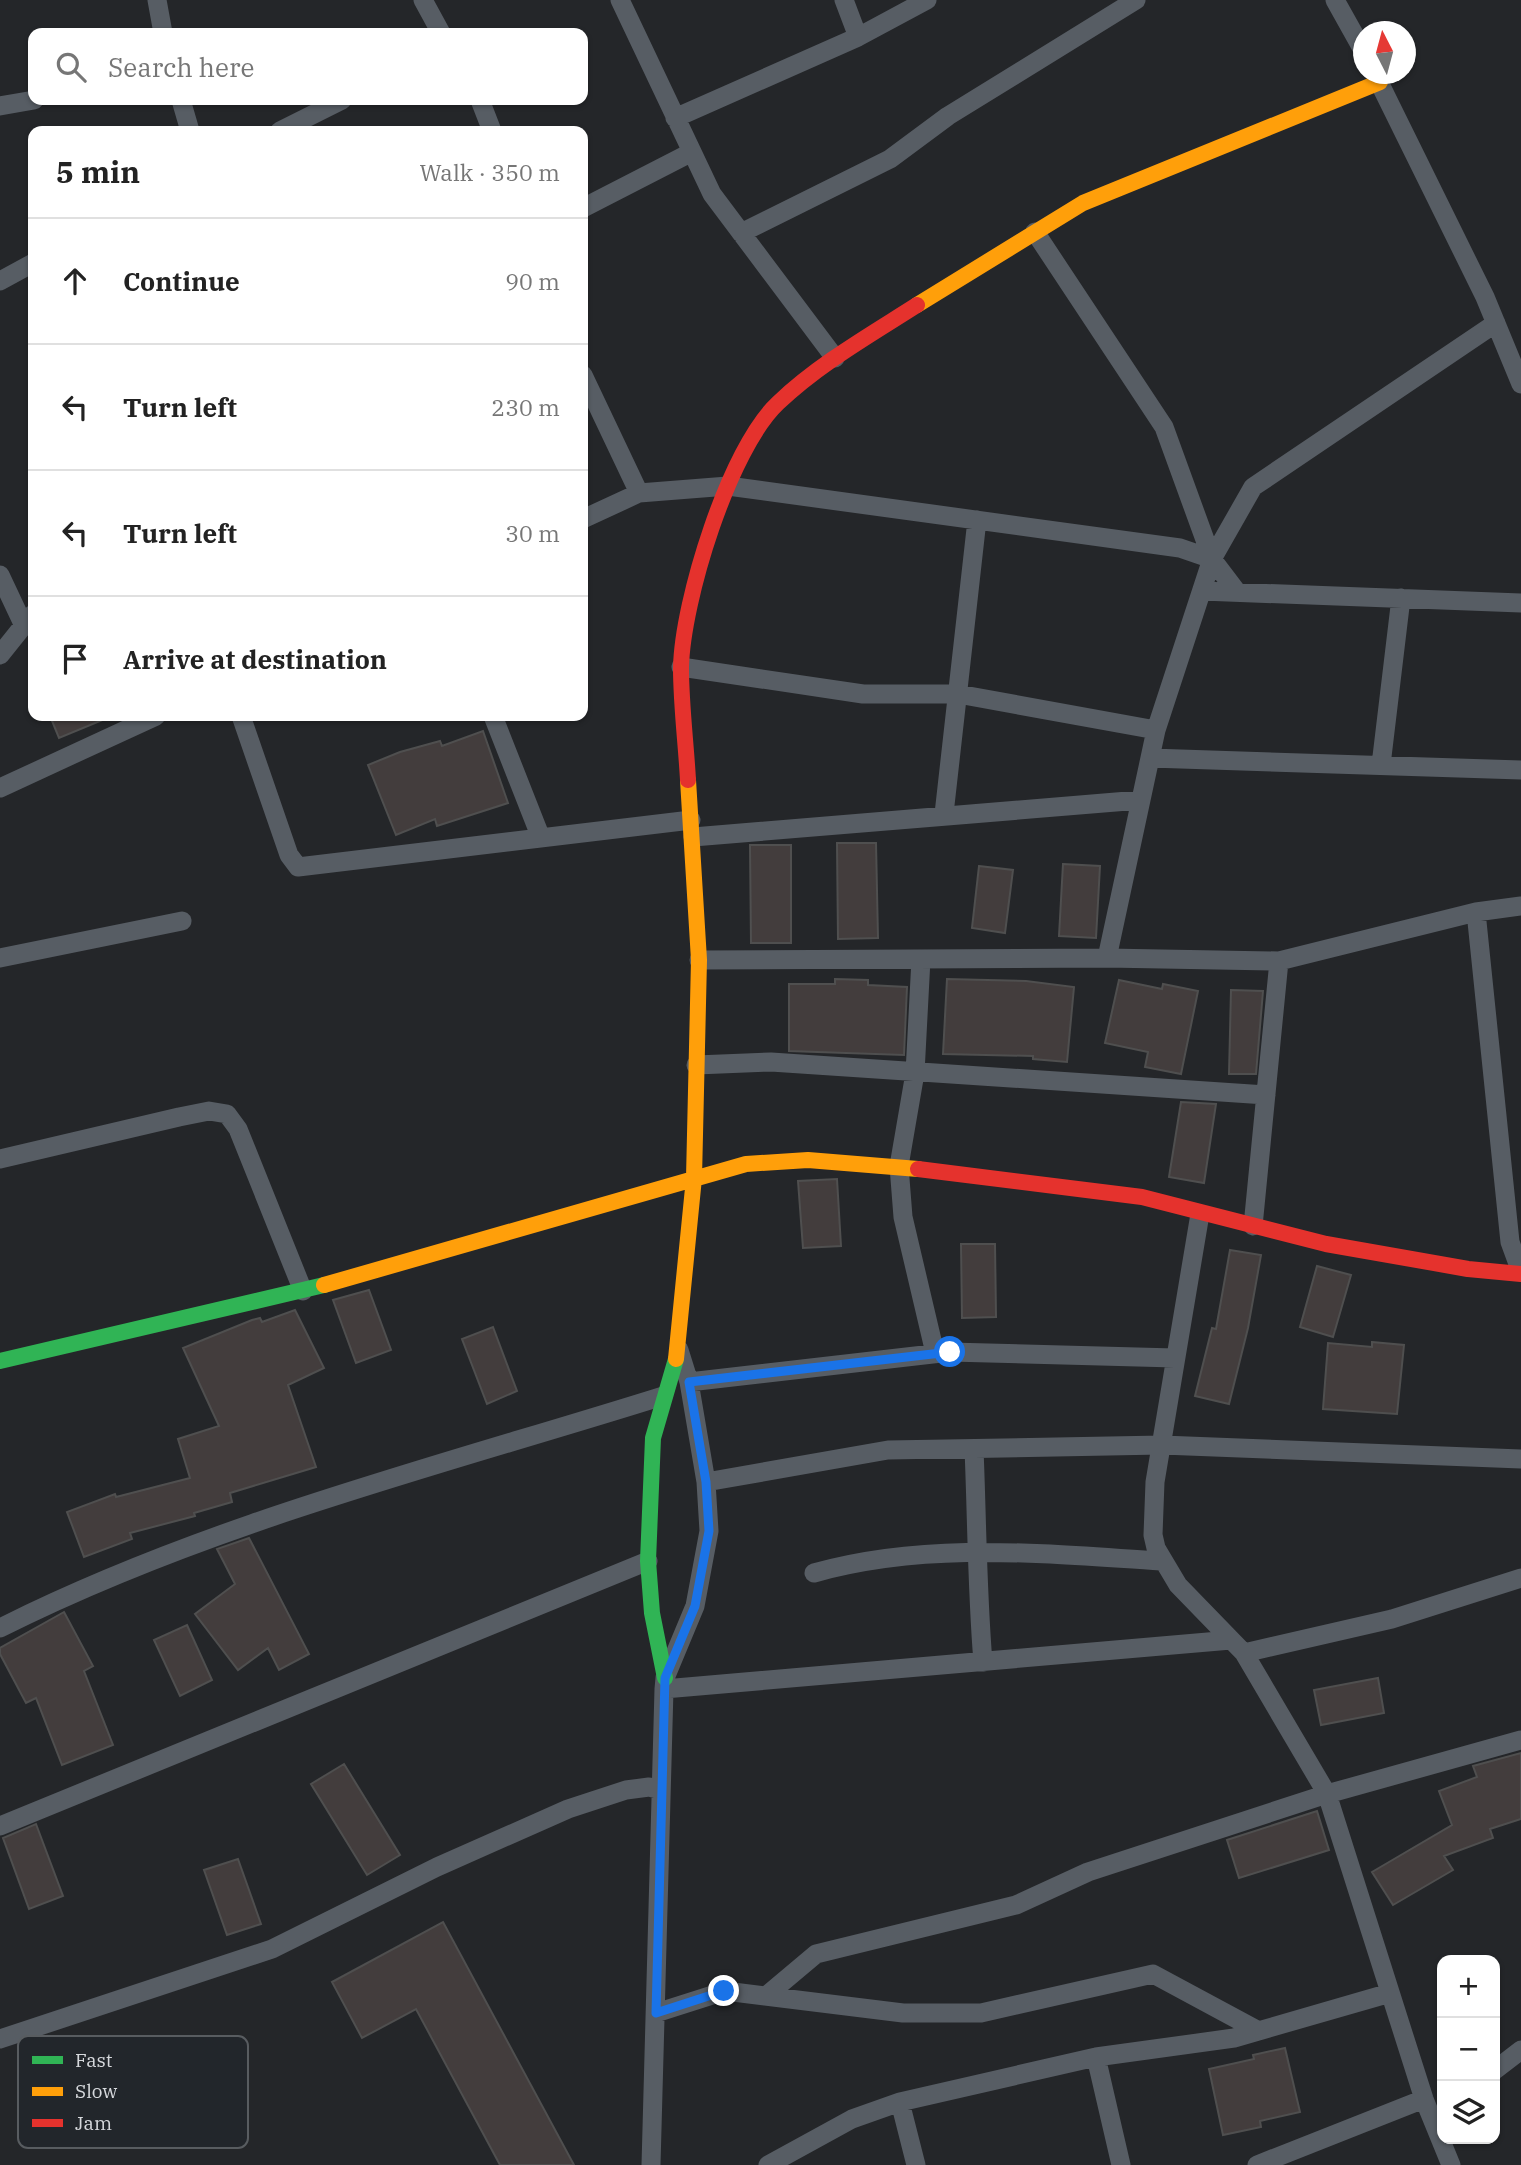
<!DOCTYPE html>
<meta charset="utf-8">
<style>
body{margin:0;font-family:"IBM Plex Serif",serif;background:#f2f2f2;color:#222}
.controls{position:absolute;right:21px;bottom:21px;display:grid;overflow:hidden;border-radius:14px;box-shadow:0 2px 5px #0004}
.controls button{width:63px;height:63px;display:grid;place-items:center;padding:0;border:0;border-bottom:2px solid #e0e0e0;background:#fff;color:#222;font:35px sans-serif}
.compass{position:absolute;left:1353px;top:21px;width:63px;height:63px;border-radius:50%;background:#fff;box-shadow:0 2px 5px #0004;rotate:354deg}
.stop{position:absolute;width:21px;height:21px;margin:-16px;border:5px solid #1a73e8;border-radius:50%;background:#fff}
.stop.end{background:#1a73e8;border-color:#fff;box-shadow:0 2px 7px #0008}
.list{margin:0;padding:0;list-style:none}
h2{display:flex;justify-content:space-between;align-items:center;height:91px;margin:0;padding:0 28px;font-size:30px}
h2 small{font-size:23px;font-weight:400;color:#767676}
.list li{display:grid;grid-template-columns:46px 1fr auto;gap:21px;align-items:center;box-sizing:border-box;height:126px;padding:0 28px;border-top:2px solid #e0e0e0}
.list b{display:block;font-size:26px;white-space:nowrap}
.list em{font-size:23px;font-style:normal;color:#767676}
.icon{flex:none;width:38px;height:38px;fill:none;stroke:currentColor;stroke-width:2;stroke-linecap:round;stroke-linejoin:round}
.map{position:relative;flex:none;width:1521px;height:2165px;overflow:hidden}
.search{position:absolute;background:#fff;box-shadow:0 2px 5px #0004;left:28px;top:28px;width:560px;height:77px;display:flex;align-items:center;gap:18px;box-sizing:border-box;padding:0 24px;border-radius:14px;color:#767676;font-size:26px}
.panel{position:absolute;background:#fff;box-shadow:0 2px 5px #0004;left:28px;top:126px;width:560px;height:595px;border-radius:14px}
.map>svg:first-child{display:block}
.building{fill:#433d3d;stroke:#4f4f4f;stroke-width:2}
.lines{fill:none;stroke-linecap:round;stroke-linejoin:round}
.street{stroke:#575d64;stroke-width:19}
.fast{stroke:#30b455;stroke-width:16}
.slow{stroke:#ff9f0a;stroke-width:16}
.jam{stroke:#e5322d;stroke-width:16}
.route{stroke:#1a73e8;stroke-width:9}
.key{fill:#22262b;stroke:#585c60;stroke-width:2}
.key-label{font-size:19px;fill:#d7d9dd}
</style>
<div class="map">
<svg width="1521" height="2165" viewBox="0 0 1521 2165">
<rect width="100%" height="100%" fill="#242629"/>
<!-- building -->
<path class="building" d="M50 716H112L59 738Z
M483 731 508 803 437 826 435 819 396 835 368 765 400 752 440 741 442 746Z
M837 843H876L878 938 838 939Z
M750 845H791V943H751Z
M1063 864 1100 866 1096 938 1059 936Z
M979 866 1013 870 1005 933 972 928Z
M835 979 868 980V985L907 987 904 1055 789 1051V984H835Z
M947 979 1026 981 1074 987 1067 1062 1033 1059V1056L943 1054Z
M1119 980 1162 989 1163 984 1198 991 1181 1074 1145 1067 1148 1052 1105 1043Z
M1231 990 1263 991 1256 1074H1229Z
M1181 1102 1216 1104 1204 1183 1169 1177Z
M837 1179 841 1246 803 1248 798 1181Z
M961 1244H995L996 1317 962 1318Z
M1230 1250 1261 1255 1248 1328 1229 1404 1195 1396 1212 1328 1216 1329Z
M1317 1266 1351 1275 1333 1337 1300 1327Z
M369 1290 391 1350 356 1363 333 1300Z
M295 1310 324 1368 288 1385 316 1467 230 1493 232 1502 194 1513 195 1516 130 1533 132 1539 84 1557 67 1512 115 1494 116 1497 190 1478 178 1439 219 1426 183 1348 252 1320 260 1318 262 1322Z
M493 1327 517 1391 487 1404 462 1339Z
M1372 1342 1404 1345 1397 1414 1323 1409 1328 1343 1372 1347Z
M249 1538 309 1654 279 1670 268 1648 238 1670 195 1614 235 1584 217 1549Z
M64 1612 93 1666 84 1671 113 1745 62 1765 36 1698 26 1703 0 1654V1648Z
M187 1625 212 1680 180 1696 154 1640Z
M1378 1678 1384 1713 1321 1725 1314 1690Z
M1521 1753V1819L1490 1829 1493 1838 1444 1856 1453 1870 1393 1905 1372 1872 1452 1825 1439 1791 1477 1777 1473 1766Z
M344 1764 400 1855 367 1875 311 1784Z
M1317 1811 1329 1850 1239 1878 1227 1840Z
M36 1824 63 1896 29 1909 3 1838Z
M238 1859 261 1924 227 1935 204 1870Z
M443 1922 574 2165H500L416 2009 362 2038 332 1982Z
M1285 2048 1300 2112 1260 2121 1261 2127 1223 2135 1209 2069 1254 2059 1253 2055Z"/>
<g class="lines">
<!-- street -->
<path class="street" d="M157 0 163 33
M423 0 441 33
M620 0 712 194 835 358
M844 0 858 37
M1335 0 1364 52
M1375 74 1485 297 1521 384
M181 100 190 131
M480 100 492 131
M0 106 34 100
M675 118 858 37 927 0
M280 131 342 100
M583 208 692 152
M1035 232 1164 427 1212 559 1237 592
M741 233 890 159 948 116 1136 0
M0 281 33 263
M583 375 639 493
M583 519 639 493 728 486 1180 548 1212 559
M0 575 24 626
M1202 591 1521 603
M0 655 32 615
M681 667 863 694H958L1156 730
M241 716 289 855 298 867 691 820
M493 716 541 838
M1150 758 1521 770
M1381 765 1401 598
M0 788 156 716
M944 814 977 520
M693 837 1140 800
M1476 912 1510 1242 1521 1272
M0 958 182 921
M1107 958 1156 730 1212 559 1253 487 1496 323
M921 959 915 1073 899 1166 903 1217 935 1353
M699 960 1107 958 1279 961 1476 912 1521 906
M696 1065 771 1062 1266 1095
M0 1159 179 1117 209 1111 227 1114 238 1129 303 1291
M1200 1214 1155 1482 1153 1535 1156 1548 1178 1585 1244 1653 1327 1794 1424 2099 1451 2165
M1253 1226 1279 961
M689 1382 950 1352 1175 1358
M974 1449C977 1520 977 1591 983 1662
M706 1482 888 1450 1162 1445 1521 1459
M814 1573C928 1541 1045 1554 1161 1561
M0 1628C209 1523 440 1466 663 1396
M1244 1653 1392 1619 1521 1578
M664 1689 1231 1640
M0 1826 648 1561
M766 1996 816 1954 1016 1905 1088 1872 1327 1794 1521 1740
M656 2013 725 1991 903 2013H981L1153 1974 1259 2031
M0 2039 272 1949 437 1867 568 1809 626 1790 649 1787 661 1790
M1096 2057 1121 2165
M1495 2070 1521 2050
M900 2102 916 2165
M651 2165 664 1689 665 1678 695 1606 709 1531 706 1482 689 1382 679 1350
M768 2165 852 2119 900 2102 1096 2057 1234 2038 1390 1993
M1257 2165 1424 2099"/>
<!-- fast -->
<path class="fast" d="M0 1361 324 1285
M665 1678 652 1613 648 1561 653 1438 676 1359"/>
<!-- slow -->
<path class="slow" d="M917 305 1083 203 1380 82
M324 1285 746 1164 808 1160 918 1169
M676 1359 694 1178 699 960 688 780"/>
<!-- jam -->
<path class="jam" d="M688 780C686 743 681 705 681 668 682 602 729 449 778 403 819 364 870 335 917 305
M918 1169 1142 1197 1326 1244 1468 1269 1521 1274"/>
</g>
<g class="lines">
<!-- route -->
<path class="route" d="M724 1991 656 2013 665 1678 695 1606 709 1531 706 1482 689 1382 950 1352"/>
</g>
<!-- legend -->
<rect x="18" y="2036" width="230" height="112" rx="10" class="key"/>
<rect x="32" y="2056" width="31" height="8" fill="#30b455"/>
<rect x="32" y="2087" width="31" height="9" fill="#ff9f0a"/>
<rect x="32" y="2119" width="31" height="8" fill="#e5322d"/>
<g class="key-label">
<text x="75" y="2067">Fast</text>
<text x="75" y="2098">Slow</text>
<text x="75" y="2130">Jam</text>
</g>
</svg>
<div class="controls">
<button>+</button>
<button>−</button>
<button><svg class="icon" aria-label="layers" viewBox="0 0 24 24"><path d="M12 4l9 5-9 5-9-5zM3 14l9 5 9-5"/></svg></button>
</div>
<svg class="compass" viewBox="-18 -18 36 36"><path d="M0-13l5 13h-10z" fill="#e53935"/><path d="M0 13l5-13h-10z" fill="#767676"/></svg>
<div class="stop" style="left:950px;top:1352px"></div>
<div class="stop end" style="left:724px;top:1991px"></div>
<div class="search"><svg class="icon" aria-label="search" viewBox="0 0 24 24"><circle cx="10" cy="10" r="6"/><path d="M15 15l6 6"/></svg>Search here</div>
<section class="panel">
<h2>5 min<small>Walk · 350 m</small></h2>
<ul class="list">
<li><svg class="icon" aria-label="ahead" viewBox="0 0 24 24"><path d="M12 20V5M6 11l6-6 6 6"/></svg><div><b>Continue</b></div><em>90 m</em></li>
<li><svg class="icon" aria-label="left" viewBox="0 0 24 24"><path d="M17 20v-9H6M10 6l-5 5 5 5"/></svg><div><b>Turn left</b></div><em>230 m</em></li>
<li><svg class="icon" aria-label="left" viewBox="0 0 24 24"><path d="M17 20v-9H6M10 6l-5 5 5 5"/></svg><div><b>Turn left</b></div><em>30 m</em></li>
<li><svg class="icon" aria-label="arrive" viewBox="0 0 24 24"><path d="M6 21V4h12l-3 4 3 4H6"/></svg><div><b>Arrive at destination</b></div></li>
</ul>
</section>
</div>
